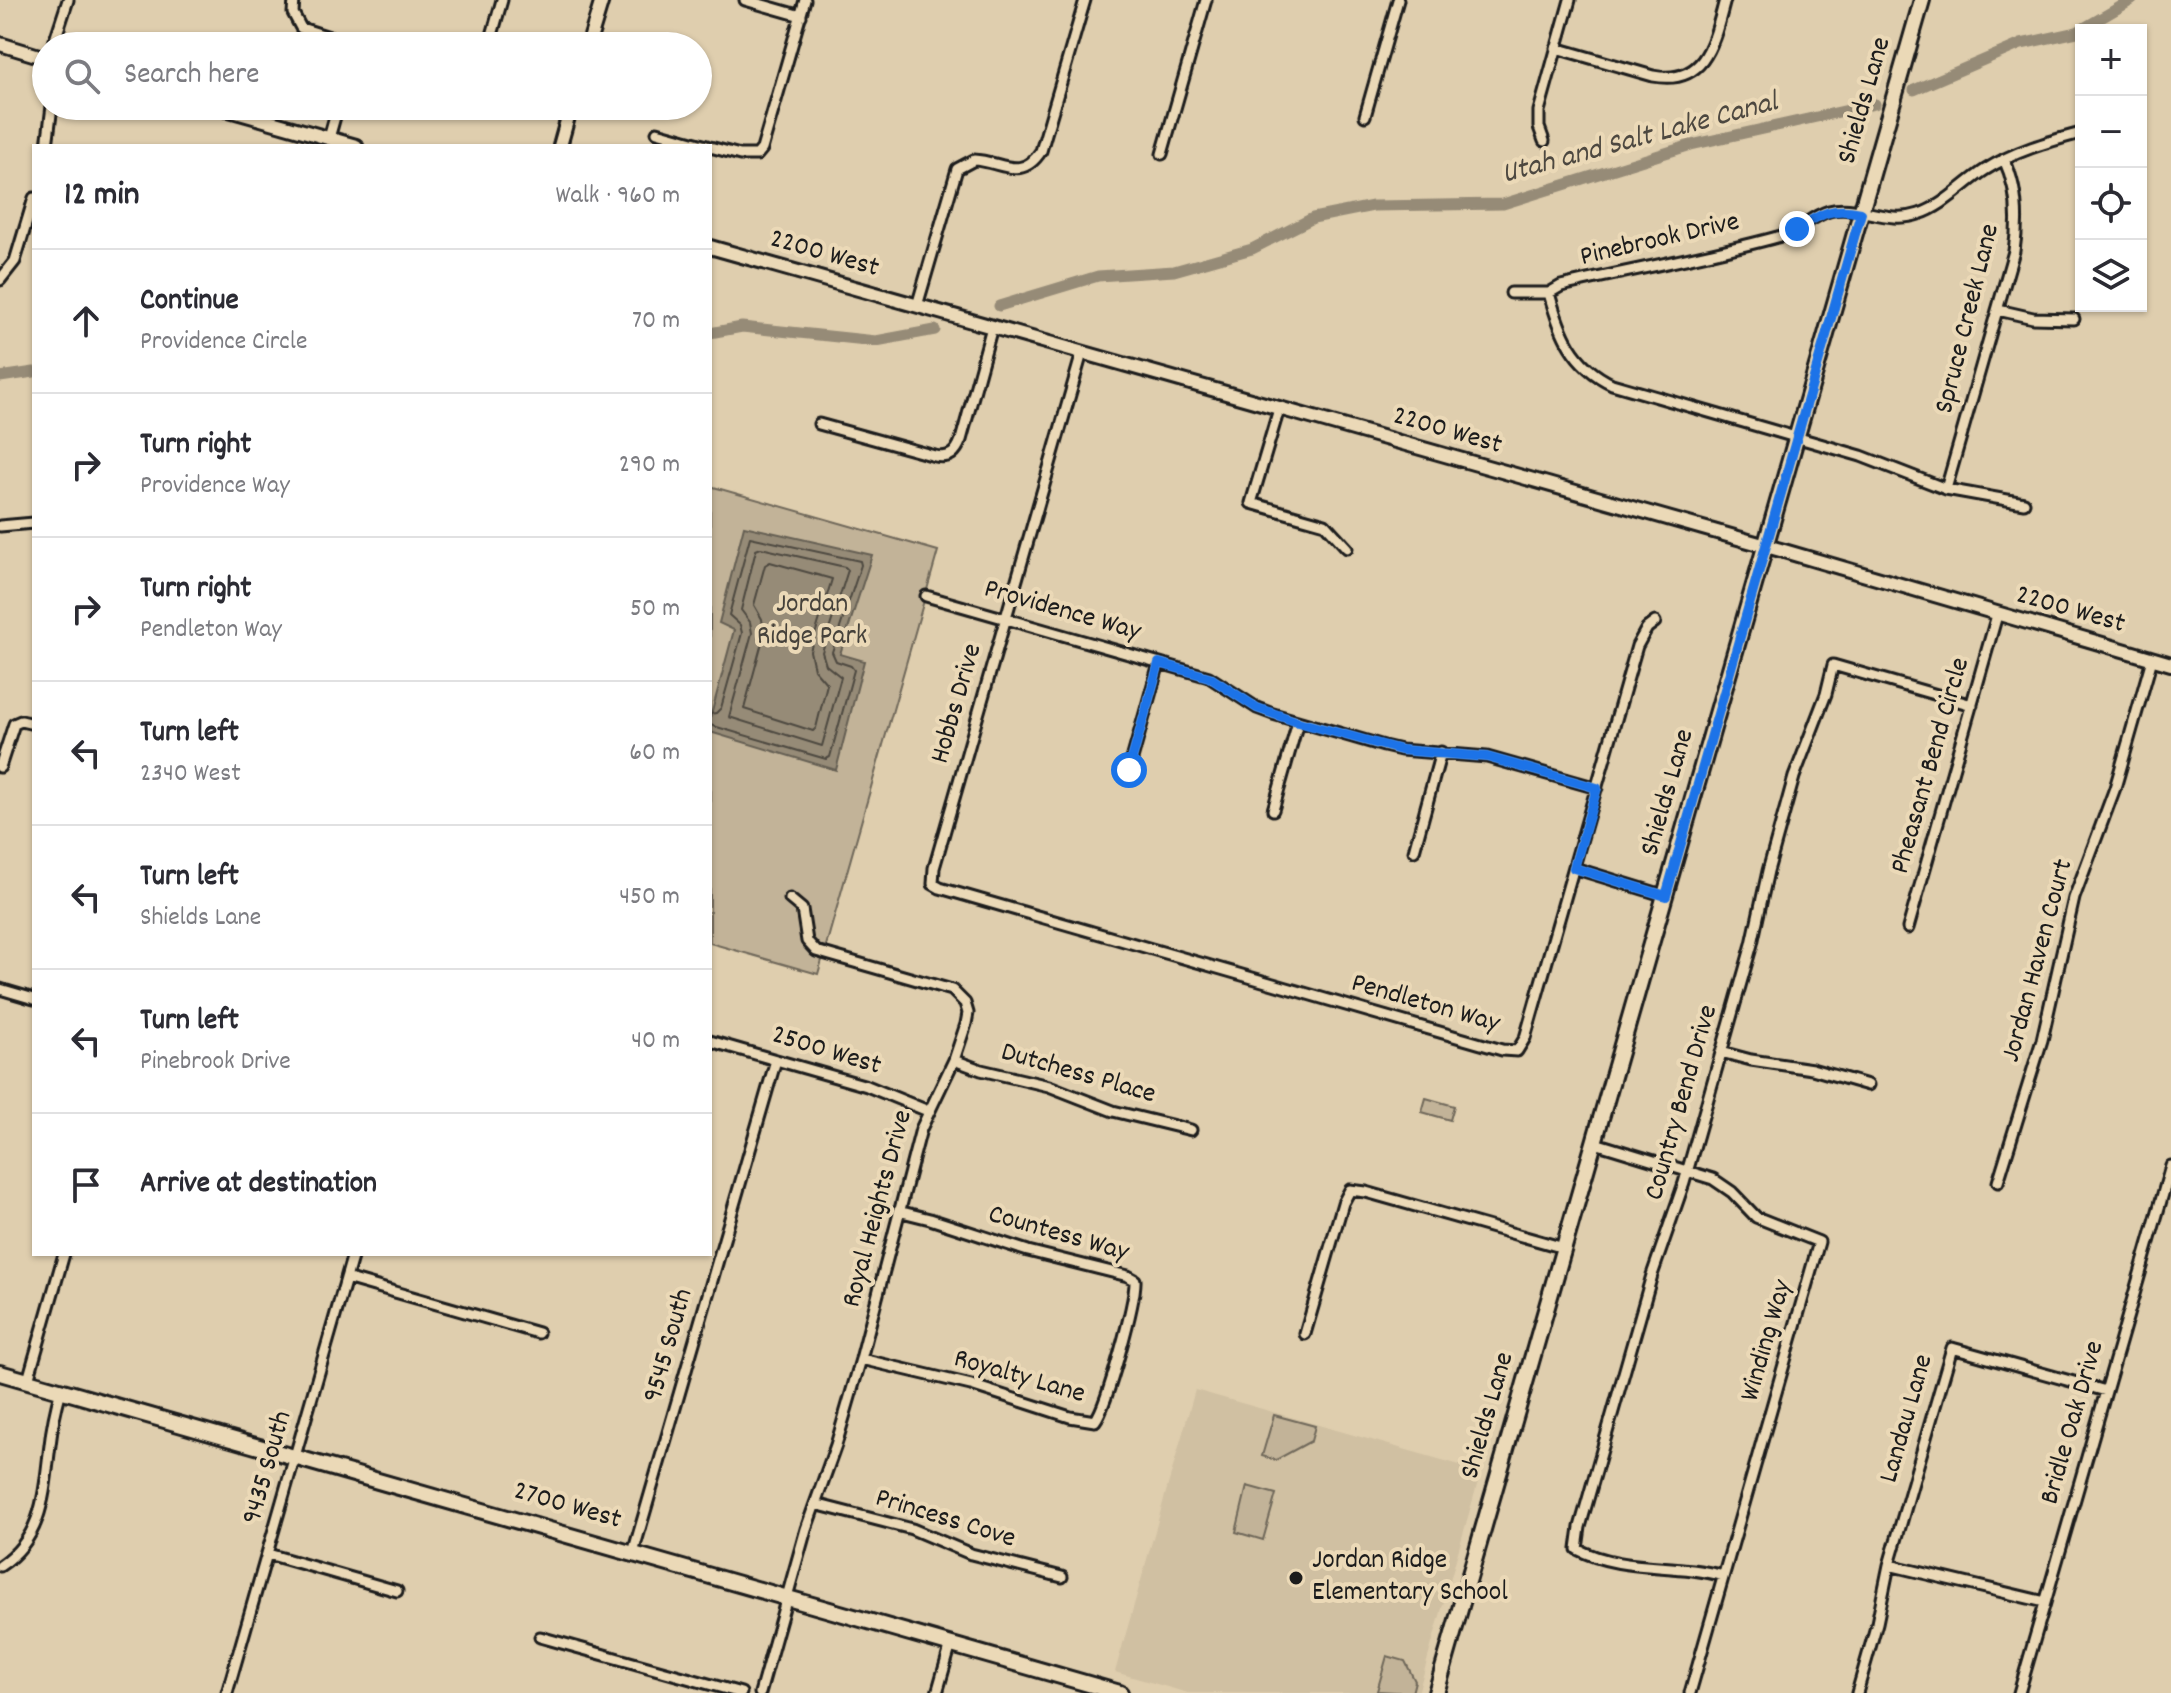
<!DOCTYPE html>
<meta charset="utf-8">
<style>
body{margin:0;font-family:Dekko,sans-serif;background:#f7f7f7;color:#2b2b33}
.controls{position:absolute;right:24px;top:24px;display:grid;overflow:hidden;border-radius:0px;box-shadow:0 2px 6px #0004}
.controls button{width:72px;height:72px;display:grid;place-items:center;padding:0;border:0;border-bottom:2px solid #e1e1e2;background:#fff;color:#2b2b33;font:40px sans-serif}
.stop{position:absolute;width:24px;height:24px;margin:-18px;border:6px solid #1a73e8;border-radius:50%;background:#fff}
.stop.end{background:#1a73e8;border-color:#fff;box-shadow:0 2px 8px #0008}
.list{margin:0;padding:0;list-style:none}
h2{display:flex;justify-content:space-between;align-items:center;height:104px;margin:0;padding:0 32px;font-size:34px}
h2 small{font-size:26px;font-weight:400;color:#7c7c81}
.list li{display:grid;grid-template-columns:52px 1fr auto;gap:24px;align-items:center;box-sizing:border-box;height:144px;padding:0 32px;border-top:2px solid #e1e1e2}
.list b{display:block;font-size:30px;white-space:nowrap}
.list p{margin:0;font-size:26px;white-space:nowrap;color:#7c7c81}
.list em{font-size:26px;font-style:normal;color:#7c7c81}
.icon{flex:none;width:44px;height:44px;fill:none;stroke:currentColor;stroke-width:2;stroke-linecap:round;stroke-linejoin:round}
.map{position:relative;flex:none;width:2171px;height:1693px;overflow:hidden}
.search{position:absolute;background:#fff;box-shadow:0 2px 6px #0004;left:32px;top:32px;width:680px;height:88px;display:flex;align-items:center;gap:20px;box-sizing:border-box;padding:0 28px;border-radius:44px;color:#7c7c81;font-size:30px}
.panel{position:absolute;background:#fff;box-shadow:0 2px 6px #0004;left:32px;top:144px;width:680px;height:1112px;border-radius:0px}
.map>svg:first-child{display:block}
.built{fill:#d0c0a2}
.green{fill:#c2b398;stroke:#6f685a;stroke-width:2}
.water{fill:#968b77;stroke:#655f53;stroke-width:2}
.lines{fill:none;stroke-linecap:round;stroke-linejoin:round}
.shore{stroke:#4d4840;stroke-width:2}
.canal{stroke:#968b77;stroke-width:11}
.minor-casing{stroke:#1c1c1c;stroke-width:15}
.tertiary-casing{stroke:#1c1c1c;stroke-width:18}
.secondary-casing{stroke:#1c1c1c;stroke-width:20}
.minor{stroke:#ebd9b7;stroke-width:9}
.tertiary{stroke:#ebd9b7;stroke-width:12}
.secondary{stroke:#ebd9b7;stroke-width:14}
.route{stroke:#1a73e8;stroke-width:10}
.poi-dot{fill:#1c1c1c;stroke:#ebd9b7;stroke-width:3}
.labels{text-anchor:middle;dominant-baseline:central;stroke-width:8;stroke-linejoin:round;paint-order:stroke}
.street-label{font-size:28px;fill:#1c1c1c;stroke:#ebd9b7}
.park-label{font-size:28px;fill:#46423b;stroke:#ebd9b7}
.poi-label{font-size:28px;fill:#1c1c1c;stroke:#ebd9b7;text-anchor:start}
.water-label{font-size:30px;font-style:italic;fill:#4d4840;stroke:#ebd9b7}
</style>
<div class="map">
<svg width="2171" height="1693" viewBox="0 0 2171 1693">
<rect width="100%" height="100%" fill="#dfceae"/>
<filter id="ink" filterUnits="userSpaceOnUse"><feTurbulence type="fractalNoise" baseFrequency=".0125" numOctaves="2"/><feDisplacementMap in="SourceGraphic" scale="16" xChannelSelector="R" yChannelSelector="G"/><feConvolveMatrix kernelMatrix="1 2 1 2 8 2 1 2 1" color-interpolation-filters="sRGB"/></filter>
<g filter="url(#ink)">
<!-- built -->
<path class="built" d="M1195 1390 1481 1471 1418 1693H1188L1115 1672Z"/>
<!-- green -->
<path class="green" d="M710 486 938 551 818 974 710 943Z
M1426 1098 1454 1106 1450 1120 1422 1112Z
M1274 1415 1315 1426 1311 1441 1276 1460 1262 1456Z
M1247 1486 1276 1494 1263 1540 1236 1532Z
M1387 1656 1405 1661 1415 1681 1412 1693 1377 1691Z"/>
<!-- water -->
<path class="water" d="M744 526 872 555 840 654 864 661 836 770 710 732V719L734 630 719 623Z"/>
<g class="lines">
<!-- shore -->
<path class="shore" d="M761 548 845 567 848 570 822 652 826 665 841 677 822 746 729 717 752 633 750 622 741 610 756 550Z
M770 562 832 579 810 651 814 669 827 684 816 728 813 731 744 709 764 635 762 619 754 605 765 565Z
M710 714 716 713 721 708 742 633 740 625 729 615 750 537 860 561 861 565 832 652 836 661 851 666 854 670 830 757 826 759 710 725"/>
<!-- canal -->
<path class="canal" d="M1914 90 2021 44 2077 32 2132 0
M999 306 1098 276 1174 271 1252 249 1313 218 1373 206 1503 204 1691 145 1875 104
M710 333 742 327 876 341 935 330
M0 377 34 372"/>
<defs>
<path id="minor" d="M294 0 293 13 301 28 357 46
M745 0 801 16
M53 46 68 0
M489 46 502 0
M1556 48 1653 76C1707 86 1714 40 1725 0
M1365 116 1398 0
M657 132 707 146
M329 138 338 106
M1544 141 1539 127V111L1570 0
M47 146 52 106
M710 147 740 155H757L762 149 805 0
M1162 154 1206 0
M0 280 15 261 34 198
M1511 293H1549L1561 286C1634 269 1709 256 1781 236 1798 231 1812 216 1829 211 1856 203 1887 225 1919 214 1944 206 1963 184 1985 170 2015 151 2047 142 2081 133
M1549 293C1560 333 1572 365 1612 384L1861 456 1946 489 2024 503
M917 306 957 169 974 160C1001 161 1021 182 1041 151L1085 0
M1998 310 2033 318 2074 319
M1082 353 934 868 933 884 940 888 1502 1050 1517 1051 1525 1038 1637 646 1647 628 1655 622
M1279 409 1251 503 1325 524 1347 548
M819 424 935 456C950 459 956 453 961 440L992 327
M1946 489 2014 251C2019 219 2018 189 2004 159
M0 526 34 523
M926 596 1209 677 1257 708 1273 714 1384 746 1401 750 1487 757 1597 788
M0 767 14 724 21 721 34 724
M1129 770 1159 663
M1273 810 1298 722
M1414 851 1441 752
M1574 868 1666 896
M1908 928 1997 615
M0 989 34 999
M710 1041 867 1086 928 1111
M1721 1052 1751 1060 1812 1069 1868 1085
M954 1060 981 1070 1049 1086 1113 1111 1191 1130
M1595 1143 1713 1179 1732 1192 1756 1217 1819 1242 1690 1693
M1998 1182 2042 1040 2074 898 2115 788 2152 659
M346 1278 538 1333
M1305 1334 1343 1203 1350 1190 1366 1192 1564 1248
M861 1359 971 1385 1070 1417 1095 1421C1107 1406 1136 1300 1135 1280L1128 1276 1028 1251 930 1219 898 1211
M28 1380 64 1254
M815 1504 912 1529 971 1554 1062 1577
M633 1553 776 1060
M268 1554 397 1591
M1889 1565 2045 1602
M0 1566C44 1537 44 1492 50 1445 52 1426 56 1408 61 1390
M1723 1576C1675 1562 1623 1573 1577 1549L1580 1527 1652 1275 1684 1183 1752 944 1768 871 1794 777 1826 694 1833 665 1972 705
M540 1637 741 1693
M227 1693 353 1254
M760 1693 806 1529 836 1445 861 1359 921 1129 954 1060 966 1024 968 1013 965 1003 952 990 816 951 807 941 802 909 790 899
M937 1693 951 1644
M1857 1693 1877 1623 1889 1565 1952 1348 2106 1391
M2019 1693 2171 1166"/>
<path id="tertiary" d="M0 44 46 58
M588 46 602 0
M215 106 356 146
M560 146 571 106
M710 247 1784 551 2171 664"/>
<path id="secondary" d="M0 1373 1120 1693
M1436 1693 1922 0"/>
</defs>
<!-- minor casing -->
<use href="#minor" class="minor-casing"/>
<!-- tertiary casing -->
<use href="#tertiary" class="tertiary-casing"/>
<!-- secondary casing -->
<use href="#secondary" class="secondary-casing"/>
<!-- minor -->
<use href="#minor" class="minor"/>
<!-- tertiary -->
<use href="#tertiary" class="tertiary"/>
<!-- secondary -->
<use href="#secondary" class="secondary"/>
</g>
</g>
<g class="lines" filter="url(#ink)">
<!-- route -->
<path class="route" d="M1129 770 1159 663 1209 677 1257 708 1298 722 1401 750 1487 757 1597 788 1574 868 1666 896 1861 213C1831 207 1822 213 1797 229"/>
</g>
<!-- markers -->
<circle class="poi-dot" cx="1296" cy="1578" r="8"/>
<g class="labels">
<!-- street labels -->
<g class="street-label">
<text transform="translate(1866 101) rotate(-74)">Shields Lane</text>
<text transform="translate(1660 241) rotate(-13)">Pinebrook Drive</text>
<text transform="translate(824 255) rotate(16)">2200 West</text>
<text transform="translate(1969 319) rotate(-76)">Spruce Creek Lane</text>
<text transform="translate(1447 432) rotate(16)">2200 West</text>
<text transform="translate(2070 611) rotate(16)">2200 West</text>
<text transform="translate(1062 612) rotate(16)">Providence Way</text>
<text transform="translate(958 704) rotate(-74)">Hobbs Drive</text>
<text transform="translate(1932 766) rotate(-74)">Pheasant Bend Circle</text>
<text transform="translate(1669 793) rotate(-74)">Shields Lane</text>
<text transform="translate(2039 961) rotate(-75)">Jordan Haven Court</text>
<text transform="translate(1425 1005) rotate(16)">Pendleton Way</text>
<text transform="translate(826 1052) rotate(17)">2500 West</text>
<text transform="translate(1078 1075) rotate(16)">Dutchess Place</text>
<text transform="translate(1683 1103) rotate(-74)">Country Bend Drive</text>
<text transform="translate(879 1209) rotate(-75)">Royal Heights Drive</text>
<text transform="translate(1058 1235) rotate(16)">Countess Way</text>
<text transform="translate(1768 1341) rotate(-74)">Winding Way</text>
<text transform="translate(670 1346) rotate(-74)">9545 South</text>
<text transform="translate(1019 1378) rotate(16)">Royalty Lane</text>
<text transform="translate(1489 1416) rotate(-74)">Shields Lane</text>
<text transform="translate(1908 1419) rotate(-74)">Landau Lane</text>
<text transform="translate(2074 1423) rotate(-74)">Bridle Oak Drive</text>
<text transform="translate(269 1468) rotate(-74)">9435 South</text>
<text transform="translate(567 1507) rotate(16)">2700 West</text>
<text transform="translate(945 1520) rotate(17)">Princess Cove</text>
</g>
<!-- park labels -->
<g class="park-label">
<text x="812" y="606">Jordan<tspan x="812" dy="32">Ridge Park</tspan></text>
</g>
<!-- poi labels -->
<g class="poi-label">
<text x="1312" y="1562">Jordan Ridge<tspan x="1312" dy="32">Elementary School</tspan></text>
</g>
<!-- water labels -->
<g class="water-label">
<text transform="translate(1640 140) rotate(-15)">Utah and Salt Lake Canal</text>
</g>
</g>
</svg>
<div class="controls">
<button>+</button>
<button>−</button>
<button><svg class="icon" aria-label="locate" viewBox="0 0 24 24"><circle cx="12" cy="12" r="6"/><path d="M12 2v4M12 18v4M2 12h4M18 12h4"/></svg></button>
<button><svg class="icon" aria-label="layers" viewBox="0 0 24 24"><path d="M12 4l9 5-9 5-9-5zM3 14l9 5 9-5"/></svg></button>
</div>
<div class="stop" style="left:1129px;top:770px"></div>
<div class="stop end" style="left:1797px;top:229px"></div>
<div class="search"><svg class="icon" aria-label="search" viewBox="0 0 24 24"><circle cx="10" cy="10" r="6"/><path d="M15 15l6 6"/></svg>Search here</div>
<section class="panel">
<h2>12 min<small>Walk · 960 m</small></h2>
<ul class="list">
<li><svg class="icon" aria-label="ahead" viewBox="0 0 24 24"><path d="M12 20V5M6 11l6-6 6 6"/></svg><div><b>Continue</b><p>Providence Circle</p></div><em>70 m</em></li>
<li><svg class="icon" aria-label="right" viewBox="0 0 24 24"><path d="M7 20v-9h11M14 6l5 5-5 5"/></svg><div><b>Turn right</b><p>Providence Way</p></div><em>290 m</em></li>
<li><svg class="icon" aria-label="right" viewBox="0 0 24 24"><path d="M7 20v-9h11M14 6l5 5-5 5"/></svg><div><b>Turn right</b><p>Pendleton Way</p></div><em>50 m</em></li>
<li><svg class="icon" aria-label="left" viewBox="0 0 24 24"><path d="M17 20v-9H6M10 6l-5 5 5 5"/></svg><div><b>Turn left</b><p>2340 West</p></div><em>60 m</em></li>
<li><svg class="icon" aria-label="left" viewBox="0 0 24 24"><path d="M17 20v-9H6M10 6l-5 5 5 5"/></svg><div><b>Turn left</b><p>Shields Lane</p></div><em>450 m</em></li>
<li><svg class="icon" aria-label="left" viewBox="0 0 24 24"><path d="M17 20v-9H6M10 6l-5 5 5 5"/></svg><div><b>Turn left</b><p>Pinebrook Drive</p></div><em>40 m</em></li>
<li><svg class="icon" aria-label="arrive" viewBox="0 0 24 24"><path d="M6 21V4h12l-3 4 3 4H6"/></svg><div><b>Arrive at destination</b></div></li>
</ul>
</section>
</div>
